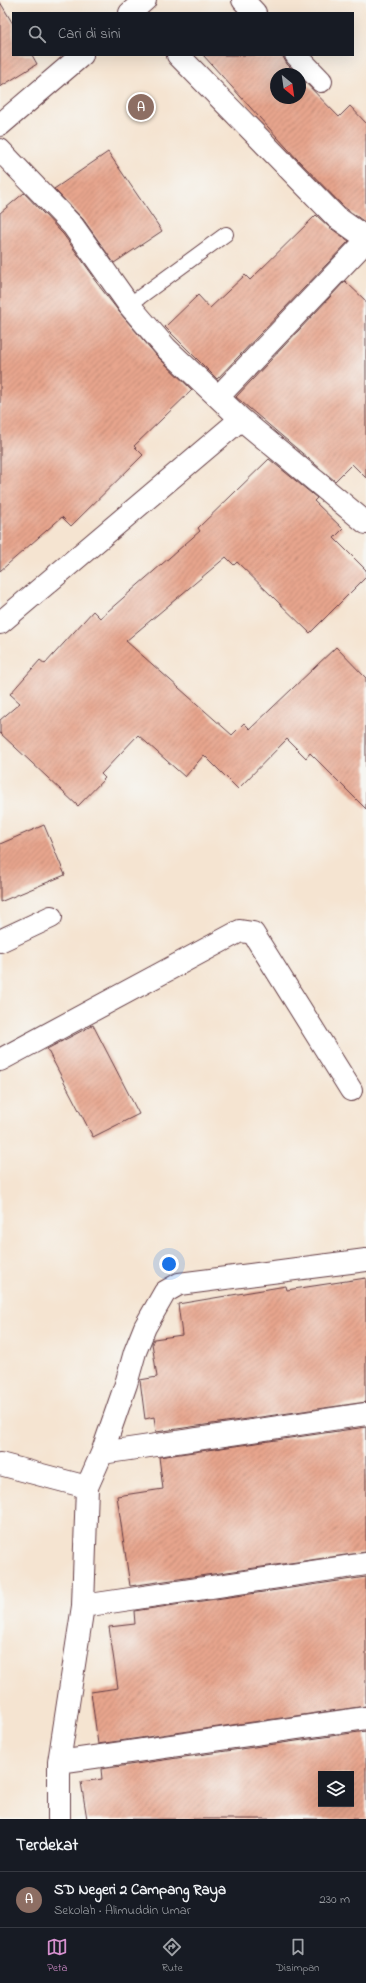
<!DOCTYPE html>
<html lang="id">
<meta charset="utf-8">
<style>
body{margin:0;font-family:"Indie Flower",sans-serif;background:#242831;color:#f1f3f6}
.controls{position:absolute;right:12px;bottom:12px;display:grid;overflow:hidden;border-radius:0px;box-shadow:0 4px 16px #0002}
.controls button{width:36px;height:36px;display:grid;place-items:center;padding:0;border:0;border-bottom:1px solid #363941;background:#171b24;color:#f1f3f6;font:20px sans-serif}
.compass{position:absolute;left:270px;top:68px;width:36px;height:36px;border-radius:50%;background:#171b24;box-shadow:0 4px 16px #0002;rotate:151deg}
.you{position:absolute;left:169px;top:1264px;width:14px;height:14px;margin:-10px;border:3px solid #fff;border-radius:50%;background:#1a73e8;box-shadow:0 0 0 6px #1a73e833}
.badge{display:grid;place-items:center;width:26px;height:26px;border-radius:50%;background:#d690ce;color:#fff;font-size:13px;font-weight:700}
.pin{position:absolute;translate:-50% -50%;border:2px solid #fff;box-shadow:0 1px 4px #0006}
.list{margin:0;padding:0;list-style:none}
h2{display:flex;justify-content:space-between;align-items:center;height:52px;margin:0;padding:0 16px;font-size:17px}
h2 small{font-size:13px;font-weight:400;color:#9ea1a6}
.list li{display:grid;grid-template-columns:26px 1fr auto;gap:12px;align-items:center;box-sizing:border-box;height:56px;padding:0 16px;border-top:1px solid #363941}
.list b{display:block;font-size:15px;white-space:nowrap}
.list p{margin:0;font-size:13px;white-space:nowrap;color:#9ea1a6}
.list em{font-size:13px;font-style:normal;color:#9ea1a6}
.icon{flex:none;width:22px;height:22px;fill:none;stroke:currentColor;stroke-width:2;stroke-linecap:round;stroke-linejoin:round}
.map{position:relative;flex:none;width:366px;height:1819px;overflow:hidden}
.search{position:absolute;background:#171b24;box-shadow:0 4px 16px #0002;left:12px;right:12px;top:12px;height:44px;display:flex;align-items:center;gap:10px;box-sizing:border-box;padding:0 14px;border-radius:0px;color:#9ea1a6;font-size:15px}
.sheet{height:108px;background:#171b24}
nav{display:flex;justify-content:space-around;align-items:center;box-sizing:border-box;height:56px;border-top:1px solid #363941;background:#171b24;font-size:11px;color:#9ea1a6}
nav a{display:grid;justify-items:center;gap:2px}
nav .on{color:#d690ce}
.map>svg:first-child{display:block}
.building{fill:url(#building-hatch);fill-rule:evenodd}
.lines{fill:none;stroke-linecap:round;stroke-linejoin:round}
.lane-casing{stroke:#643d44;stroke-width:16}
.street-casing{stroke:#643d44;stroke-width:24}
.secondary-casing{stroke:#643d44;stroke-width:24}
.lane{stroke:#fff;stroke-width:14}
.street{stroke:#fff;stroke-width:22}
.secondary{stroke:#fff;stroke-width:22}
</style>
<div class="map">
<svg width="366" height="1819" viewBox="0 0 366 1819">
<defs>
<pattern id="building-hatch" width="6" height="6" patternUnits="userSpaceOnUse"><rect width="6" height="6" fill="#e7a58d"/><path d="M-1 1l2-2M0 6l6-6M5 7l2-2" fill="none" stroke="#bd8673"/></pattern>
</defs>
<rect width="100%" height="100%" fill="#f6f6f2"/>
<filter id="ink" filterUnits="userSpaceOnUse"><feTurbulence type="fractalNoise" baseFrequency=".025" numOctaves="2"/><feDisplacementMap in="SourceGraphic" scale="8" xChannelSelector="R" yChannelSelector="G"/><feConvolveMatrix kernelMatrix="1 2 1 2 8 2 1 2 1" color-interpolation-filters="sRGB"/></filter>
<filter id="wash" filterUnits="userSpaceOnUse"><feTurbulence type="fractalNoise" baseFrequency=".012" numOctaves="4" result="noise"/><feDisplacementMap in="SourceGraphic" scale="16" xChannelSelector="R" yChannelSelector="G"/><feGaussianBlur stdDeviation="0.9" result="paint"/><feColorMatrix in="noise" values="0 0 0 0 0 0 0 0 0 0 0 0 0 0 0 0 0 1.4 0 .05"/><feComposite in="paint" operator="in"/></filter>
<g filter="url(#wash)">
<rect width="100%" height="100%" fill="#f5e4d1"/>
<g id="blocks">
<!-- building -->
<path class="building" d="M0 2 13 24V55H32L37 64 0 87Z
M203 55H282L287 64 297 74H276V98H300V77L339 117 350 106 366 123V223L344 207 296 158Z
M108 152 162 231 114 263 83 219 54 189Z
M24 193 63 234 94 277 93 278 120 313 157 356 192 390 134 446 143 455 71 526 62 517 0 571V213Z
M316 215 329 227 349 241 217 379 165 327 198 295 210 308 245 275 250 280Z
M345 281 366 301V478L352 464 335 481 236 397Z
M269 459 317 498 314 501 343 529 334 538 366 570V577L310 633 237 562 234 565 226 557 126 641 232 735 244 723 250 729 336 647 366 678V809L310 753 306 758 287 739 238 789 204 755 185 777 138 735 101 774 105 778 78 806 0 733V720L20 703 10 694 40 660 45 664 93 611 100 618 200 531 198 528Z
M44 825 65 875 0 902V844Z
M93 1025 139 1114 93 1137 47 1049Z
M366 1278V1402L156 1432 154 1417 145 1419 140 1380 157 1377 152 1343 154 1339 182 1335 178 1304 286 1286 287 1290Z
M366 1427V1552L130 1586 117 1496 163 1489 159 1457Z
M366 1577V1706L98 1744 91 1692 118 1688 109 1627 135 1624 134 1611Z
M366 1731V1819H87L81 1782 102 1779 101 1769ZM321 1774H351V1804H321Z"/>
</g>
</g>
<g filter="url(#ink)">
<use href="#blocks" fill-opacity="0" stroke="#643d44" stroke-width="1"/>
<g class="lines">
<defs>
<path id="lane" d="M129 305 226 234"/>
<path id="street" d="M243 0 255 13
M178 55 336 217 366 238
M296 55 321 81
M0 150 73 226 129 305 166 348 241 419 366 523
M218 397 366 241
M0 623 241 419
M0 941 51 917
M0 1060 240 931 253 933 351 1090
M102 1453 366 1414
M0 1464 87 1487
M83 1606 366 1564
M59 1762 366 1718
M59 1819V1762L83 1606 87 1487 102 1453 126 1384 135 1352 145 1327 165 1292 179 1284 366 1260"/>
<path id="secondary" d="M130 13 145 0
M0 125 82 55"/>
</defs>
<!-- lane casing -->
<use href="#lane" class="lane-casing"/>
<!-- street casing -->
<use href="#street" class="street-casing"/>
<!-- secondary casing -->
<use href="#secondary" class="secondary-casing"/>
<!-- lane -->
<use href="#lane" class="lane"/>
<!-- street -->
<use href="#street" class="street"/>
<!-- secondary -->
<use href="#secondary" class="secondary"/>
</g>
</g>
</svg>
<div class="controls">
<button><svg class="icon" aria-label="layers" viewBox="0 0 24 24"><path d="M12 4l9 5-9 5-9-5zM3 14l9 5 9-5"/></svg></button>
</div>
<svg class="compass" viewBox="-18 -18 36 36"><path d="M0-13l5 13h-10z" fill="#e53935"/><path d="M0 13l5-13h-10z" fill="#9ea1a6"/></svg>
<div class="you"></div>
<div class="pin badge" style="left:141px;top:107px;background:#8d6e63">A</div>
<div class="search"><svg class="icon" aria-label="search" viewBox="0 0 24 24"><circle cx="10" cy="10" r="6"/><path d="M15 15l6 6"/></svg>Cari di sini</div>
</div>
<section class="sheet">
<h2>Terdekat<small></small></h2>
<ul class="list">
<li><span class="badge" style="background:#8d6e63">A</span><div><b>SD Negeri 2 Campang Raya</b><p>Sekolah · Alimuddin Umar</p></div><em>230 m</em></li>
</ul>
</section>
<nav>
<a class="on"><svg class="icon" aria-label="map" viewBox="0 0 24 24"><path d="M3 6l6-2 6 2 6-2v14l-6 2-6-2-6 2zM9 4v14M15 6v14"/></svg>Peta</a>
<a><svg class="icon" aria-label="directions" viewBox="0 0 24 24"><path d="M12 3l9 9-9 9-9-9zM9 14v-3h6M13 9l2 2-2 2"/></svg>Rute</a>
<a><svg class="icon" aria-label="saved" viewBox="0 0 24 24"><path d="M7 4h10v16l-5-4-5 4z"/></svg>Disimpan</a>
</nav>
